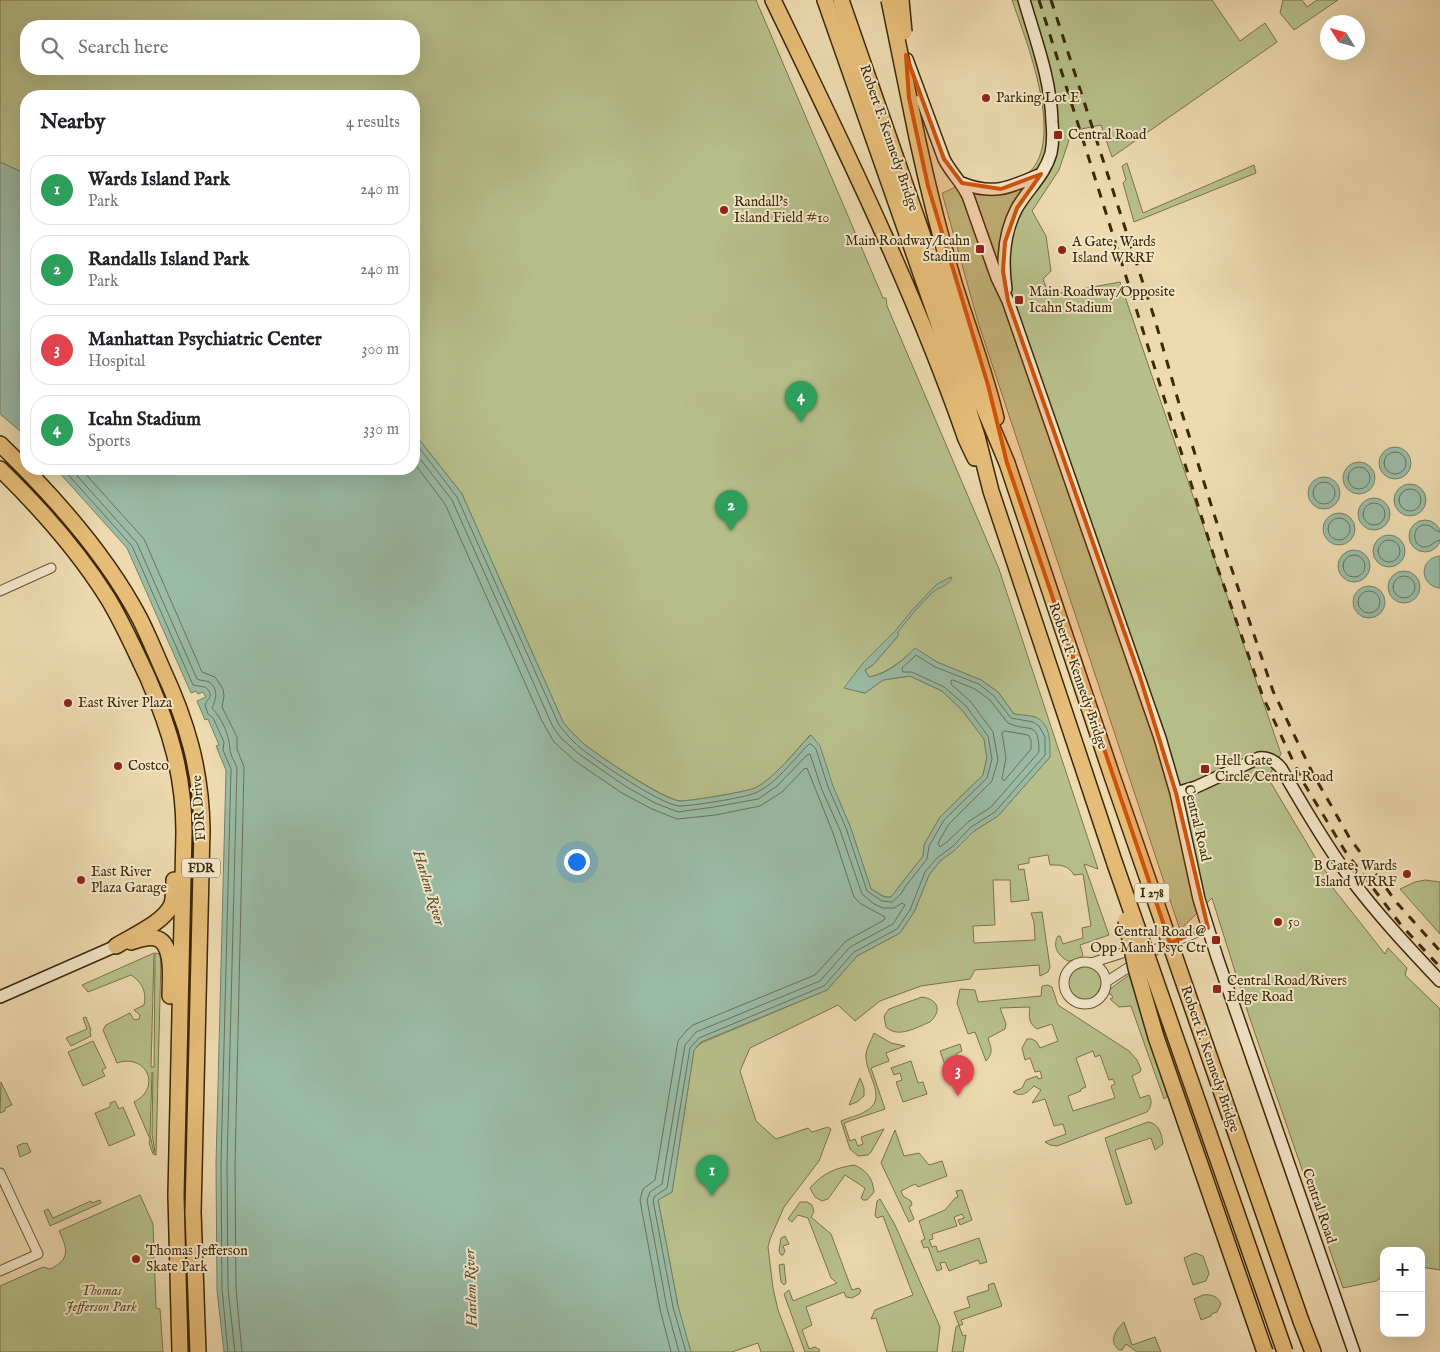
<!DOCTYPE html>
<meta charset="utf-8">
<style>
body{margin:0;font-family:"IM FELL English",serif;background:#f2f2f2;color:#202124}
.controls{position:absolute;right:15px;bottom:15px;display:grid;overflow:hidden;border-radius:10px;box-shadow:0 5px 20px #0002}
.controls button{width:45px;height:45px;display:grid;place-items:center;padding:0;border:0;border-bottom:1px solid #e0e0e0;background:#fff;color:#202124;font:25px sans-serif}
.compass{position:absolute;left:1320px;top:15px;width:45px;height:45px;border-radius:50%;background:#fff;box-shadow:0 5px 20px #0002;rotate:307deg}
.you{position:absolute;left:576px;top:861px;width:18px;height:18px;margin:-12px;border:4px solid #fff;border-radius:50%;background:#1a73e8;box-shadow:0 0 0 8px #1a73e833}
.badge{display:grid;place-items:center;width:32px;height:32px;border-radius:50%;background:#8f2418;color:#fff;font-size:16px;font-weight:700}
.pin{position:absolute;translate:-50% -41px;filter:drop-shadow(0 1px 2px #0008)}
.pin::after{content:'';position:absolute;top:26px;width:18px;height:15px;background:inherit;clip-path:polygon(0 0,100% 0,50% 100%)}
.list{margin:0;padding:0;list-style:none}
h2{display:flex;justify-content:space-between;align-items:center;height:65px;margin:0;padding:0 20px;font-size:21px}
h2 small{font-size:16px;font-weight:400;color:#757577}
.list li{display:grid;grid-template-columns:32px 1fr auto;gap:15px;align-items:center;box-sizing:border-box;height:70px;margin:0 10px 10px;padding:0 10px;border:1px solid #e0e0e0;border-radius:20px}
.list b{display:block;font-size:19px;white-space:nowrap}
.list p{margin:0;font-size:16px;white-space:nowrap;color:#757577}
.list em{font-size:16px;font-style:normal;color:#757577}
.icon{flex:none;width:28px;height:28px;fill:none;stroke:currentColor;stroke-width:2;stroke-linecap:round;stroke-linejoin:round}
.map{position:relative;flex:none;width:1440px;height:1352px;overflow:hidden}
.search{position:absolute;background:#fff;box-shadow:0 5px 20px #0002;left:20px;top:20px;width:400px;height:55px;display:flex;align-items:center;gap:12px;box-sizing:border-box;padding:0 18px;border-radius:20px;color:#757577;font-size:19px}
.panel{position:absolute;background:#fff;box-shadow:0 5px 20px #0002;left:20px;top:90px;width:400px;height:385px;border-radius:20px}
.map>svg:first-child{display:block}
.green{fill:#b7c08b;stroke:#7b7448;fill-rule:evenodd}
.water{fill:#9abba6;stroke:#768066}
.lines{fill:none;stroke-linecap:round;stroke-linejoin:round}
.shore{stroke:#6c7256;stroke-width:1}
.street-casing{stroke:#6a5430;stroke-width:11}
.secondary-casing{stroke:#3f2805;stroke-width:14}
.highway-casing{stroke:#3f2805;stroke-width:18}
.street{stroke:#f3e7cb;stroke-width:9}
.secondary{stroke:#f3e7cb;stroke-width:11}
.highway{stroke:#e6bd78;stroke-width:15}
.rail{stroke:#3f2805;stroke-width:3;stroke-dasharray:9 9;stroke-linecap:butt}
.highway-bridge-casing{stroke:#3f2805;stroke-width:18;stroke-linecap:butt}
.highway-bridge{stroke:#e6bd78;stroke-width:15}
.marked{fill:#cf520b;fill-opacity:0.2;stroke:#cf520b;stroke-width:4;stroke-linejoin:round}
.poi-dot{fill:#8f2418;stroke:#f3e7cb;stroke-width:2}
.labels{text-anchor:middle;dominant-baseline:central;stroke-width:4;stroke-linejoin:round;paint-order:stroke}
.shield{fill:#f3e7cb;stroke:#756140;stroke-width:1}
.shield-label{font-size:12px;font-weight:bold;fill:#3f2805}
.poi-label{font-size:14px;fill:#3f2805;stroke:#f3e7cb;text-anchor:start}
.street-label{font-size:14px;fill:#3f2805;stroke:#f3e7cb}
.park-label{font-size:14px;font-style:italic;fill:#5d4e26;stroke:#f3e7cb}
.water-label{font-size:15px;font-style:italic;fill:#564d2d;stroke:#f3e7cb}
</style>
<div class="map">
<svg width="1440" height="1352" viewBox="0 0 1440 1352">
<rect width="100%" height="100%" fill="#eddaaf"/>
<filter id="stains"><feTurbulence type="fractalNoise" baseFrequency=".004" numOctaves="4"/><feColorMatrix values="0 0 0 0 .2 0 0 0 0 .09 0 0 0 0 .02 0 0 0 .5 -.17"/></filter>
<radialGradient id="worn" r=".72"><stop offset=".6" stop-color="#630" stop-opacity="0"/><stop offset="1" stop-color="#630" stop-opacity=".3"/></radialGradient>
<!-- green -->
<path class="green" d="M0 0H756L883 298H886L887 306 999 569 1098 869 1084 864 1109 935 1080 945 1083 955 1080 959 1068 961C1058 956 1052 946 1058 936H1060L1063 944 1083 938 1082 928 1091 926 1083 874 1074 875C1068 865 1061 865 1050 865L1048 855 1029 858V863L1018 865 1019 870 1024 869 1029 900 1011 902 1010 880H993L995 925 973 926 974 943 1035 940 1034 922 1031 913 1042 912 1050 967 1048 972 1040 976 1039 965 975 970 970 979 921 986 880 1001 855 1021 838 1005 750 1048 740 1071 756 1121 776 1139 808 1128 812 1132 828 1127 831 1129 819 1161 784 1207 770 1239 768 1247 773 1288 778 1310 794 1352H761L758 1343 732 1352H690L678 1306 658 1200 672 1192 694 1050 701 1043 827 990 857 956 900 933 914 912 929 875 940 861 955 850 974 831 998 816 1050 757 1035 717 1014 714 998 692 981 680 937 662 915 649C901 661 888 673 869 677L865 670 873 665 898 636 896 630 863 663 845 688 865 693 883 680 910 676 942 691 962 710 984 739 987 758 983 775 940 817 924 845 923 856 891 897H885L871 889 850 826 810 735C796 750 774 779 755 788 745 792 691 801 680 801 663 799 599 756 584 744 576 737 569 730 563 722L462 494 414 433V96H26V174L0 162ZM26 26H414V69H26Z
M1012 0H1212L1240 41 1265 23 1277 42 1112 157 1101 125 1072 131 1059 170 1032 211 1046 236 1051 271 1043 279 1049 295 1120 282 1281 754 1268 778 1315 857 1332 880 1333 888 1385 954 1388 948 1407 968 1405 975 1440 1009V1270L1421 1267V1251H1384V1275L1376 1281 1343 1288 1249 1016 1212 898 1180 930 978 322 942 193C951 190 961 183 970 181 977 180 985 186 992 187 999 187 1012 183 1018 180 1073 155 1026 41 1012 0Z
M1283 0H1302L1307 7 1317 0H1338L1294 30 1280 13Z
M1127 163 1143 213 1254 165 1256 173 1134 222 1123 183 1126 180 1122 166Z
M1425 880 1440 882V934L1400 889 1415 882Z
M154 953 160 954 161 958 156 1155 153 1154 149 1143 150 1139 134 1102C162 1088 147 1053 117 1063L103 1030 106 1025 130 1013 134 1020 139 1019 140 1015 134 1010 144 1005C147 992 142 982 131 975L88 992 82 985ZM155 954 154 1067H151L154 955ZM152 1072 153 1073 152 1134 155 1152 154 1153 150 1135Z
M1088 965C1116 970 1096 1008 1078 1000 1074 998 1072 996 1070 992 1061 974 1075 970 1088 965Z
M1129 975 1168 1096 1164 1099 1131 1006 1119 1007 1110 999 1113 998 1111 994H1109L1110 989Z
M1042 986 1048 985 1052 987 1058 1005 1129 1051 1137 1060 1141 1069 1140 1072 1132 1076 1140 1098 1149 1095C1152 1101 1152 1106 1147 1112L1057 1146 1050 1145 1045 1142 1066 1134 1063 1124 1054 1126 1045 1099 1032 1103 1041 1090 1034 1086C1028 1092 1022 1098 1013 1092L1022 1088 1026 1080 1037 1076 1038 1079 1042 1078 1040 1071 1035 1072 1030 1058 1025 1060 1022 1048 1027 1039H1032L1037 1042 1040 1048 1058 1041 1052 1024 1037 1029C1028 1023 1029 1016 1030 1007L1000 1008 1006 1024 1005 1029 988 1038C991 1048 994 1052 986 1061L975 1032 968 1034 957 1003 960 989 975 990 978 1002 1041 996ZM1093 1051 1095 1057 1100 1055 1109 1080 1113 1079 1115 1084 1111 1086 1115 1098 1073 1111 1068 1096 1081 1091V1089L1086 1087 1076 1058Z
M922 997C937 999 943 1010 930 1022 917 1027 898 1039 886 1027L884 1016 889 1009Z
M86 1017 91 1030 90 1032 91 1036 71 1046 66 1038 87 1029 83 1018Z
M874 1033 891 1043 905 1046 886 1053 889 1061 871 1068 885 1109 844 1123 850 1141 855 1139 858 1146 863 1144 861 1137 884 1129 871 1152 868 1155 858 1156 850 1149 841 1121C849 1117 859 1116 866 1111 888 1099 867 1076 866 1058 865 1050 871 1041 874 1033Z
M93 1041 106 1068 102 1070 105 1076 83 1086 68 1052Z
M960 1044 962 1051 956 1054 959 1061 965 1059 972 1079 952 1085 940 1051Z
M911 1061 918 1083 923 1082 927 1094 903 1102 896 1082 902 1080 900 1073 894 1075 891 1068Z
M860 1078 864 1088V1096L857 1102 849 1105Z
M1 1082 12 1105 5 1108V1111L0 1113Z
M115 1101 119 1109 123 1107 135 1135 109 1146 95 1113 110 1107V1103Z
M1148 1122C1159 1123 1162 1135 1163 1144L1155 1150 1151 1138 1115 1150 1132 1203 1126 1205 1105 1138Z
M895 1130 904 1156 919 1153 929 1165 942 1161 947 1176 918 1187 915 1184 901 1191 903 1196 911 1201 912 1205 909 1207 914 1219 909 1222 881 1163Z
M24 1143 25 1144 27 1143 31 1152 20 1157 17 1146Z
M854 1165C867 1170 873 1179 874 1192L867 1200H863L861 1198 865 1188 845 1175 828 1199 822 1201 815 1197 810 1188C823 1173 835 1168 854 1165Z
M962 1190 972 1220 960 1225 958 1220 964 1218 962 1214 954 1217 957 1226 932 1234 933 1239 929 1240 932 1247 936 1246 938 1252 979 1238 987 1262 980 1264 978 1260 949 1271 945 1262 940 1263 942 1269 937 1271 928 1247 924 1248 921 1241 925 1239 919 1221 945 1210 955 1198 958 1197 956 1191Z
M140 1195 153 1224 156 1308 160 1309 163 1352H0V1286L43 1267 50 1269C70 1260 68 1249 59 1231Z
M880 1199 895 1225 940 1327 937 1352H887L876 1318 871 1319 875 1310 913 1295 883 1216 877 1218 875 1216 877 1201Z
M100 1200 101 1203 50 1226 44 1211 48 1209 53 1218 91 1201 92 1203Z
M800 1202H807L812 1205 814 1212 811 1217 831 1234 852 1290 859 1288 861 1291 859 1294 852 1298 846 1297 844 1292 806 1307 812 1325 802 1330 809 1349 815 1347 820 1350 819 1352H805L784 1294 789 1290 793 1301 837 1283 831 1278 808 1218 798 1215 792 1222 788 1219Z
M785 1236 789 1244 783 1246 785 1251 783 1255H781L779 1251 781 1238Z
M1195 1253 1203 1256 1209 1273 1206 1281 1193 1285 1184 1258Z
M784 1264 786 1283 784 1285 781 1282 779 1265Z
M994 1283 1002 1306 961 1320 963 1324 959 1326 963 1336 966 1335 963 1352H952L956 1327 959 1325 954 1312 970 1307 967 1297 989 1290 988 1285Z
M1203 1295C1211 1294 1218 1296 1221 1304L1217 1312 1211 1314V1316L1201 1320 1194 1299Z
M1124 1322 1132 1345 1155 1337 1161 1352H1137L1126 1344 1122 1350H1119C1108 1341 1116 1329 1124 1322Z"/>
<!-- water -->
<path class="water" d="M0 162 26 174V436L0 414Z
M414 433 462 494 563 722C569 730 576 737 584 744 599 756 663 800 680 801 691 801 746 792 755 788 775 778 795 751 811 735L820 746 833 786 850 826 871 889 884 897H891L923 856 924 845 940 817 983 775 987 758 984 739 962 710 942 691 910 676 883 680 865 693 844 688 863 663 896 630 914 608 937 584 951 577 952 578C946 588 940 586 933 592 920 604 909 618 898 632V636L873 665 865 670 869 677C888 674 902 661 915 648L937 662 981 680 998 692 1014 714C1020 715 1029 715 1035 717 1051 723 1050 743 1050 757L998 816 974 831 955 850 940 861 929 875 914 912 900 933 857 956 827 990 701 1042 694 1050 672 1192 658 1200 678 1306 691 1352H224L217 1290 216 1164 226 770 216 746 219 745 208 719 205 720 197 701 206 697 203 692 198 694 196 691 191 693 127 548 56 469H414Z
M1379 463a16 16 0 1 1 32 0a16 16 0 1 1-32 0Z
M1343 478a16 16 0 1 1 32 0a16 16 0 1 1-32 0Z
M1308 493a16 16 0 1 1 32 0a16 16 0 1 1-32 0Z
M1394 500a16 16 0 1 1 32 0a16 16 0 1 1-32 0Z
M1358 514a16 16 0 1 1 32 0a16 16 0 1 1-32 0Z
M1323 529a16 16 0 1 1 32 0a16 16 0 1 1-32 0Z
M1409 536a16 16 0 1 1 32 0a16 16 0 1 1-32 0Z
M1373 551a16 16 0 1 1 32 0a16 16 0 1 1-32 0Z
M1338 566a16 16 0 1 1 32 0a16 16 0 1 1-32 0Z
M1440 556V588H1439C1419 585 1419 558 1440 556Z
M1388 587a16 16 0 1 1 32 0a16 16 0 1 1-32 0Z
M1353 602a16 16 0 1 1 32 0a16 16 0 1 1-32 0Z"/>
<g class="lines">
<!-- shore -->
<path class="shore" d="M414 441 457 497 559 725C566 734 574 743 583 750 600 763 660 804 679 806 691 806 744 798 755 793 774 786 794 759 809 744H811L816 749 828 787 846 828 867 891 882 901 892 902 901 894 905 887 927 859 929 846 944 820 987 778 992 759 988 736 966 706 944 687 912 672H903L902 668 916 655 935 667 979 684 994 696 1011 718 1033 722 1039 726 1045 737V755L995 812 971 827 952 847 937 858 925 872 910 910 897 929 854 952 824 986 699 1038 690 1048 667 1188 655 1196 653 1200 673 1307 686 1352
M414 451 452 500 553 727 561 738 579 754 625 786 655 803 678 812 714 807 758 799 777 786 807 755 810 754 822 790 840 830 862 894 874 904 883 908H894L902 903 905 905 893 924 850 947 820 981 696 1032 685 1045 662 1184 650 1192 647 1200 667 1308 679 1352
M1384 463a11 11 0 1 1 22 0a11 11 0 1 1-22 0Z
M414 463 445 504 542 721 554 742 575 761 622 793 652 809 677 819 716 815 760 806 782 792 804 769 807 768 833 833 854 897 861 904 885 917 884 920 846 941 815 975 693 1025 687 1030 678 1041 655 1180 643 1189 640 1200 660 1309 671 1352
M1348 478a11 11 0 1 1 22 0a11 11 0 1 1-22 0Z
M63 469 132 546 193 685 205 687C216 696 207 698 205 705L208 714 213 718 224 742 223 750 231 769 221 1164 222 1289 228 1352
M71 469 137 543 197 679C201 681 205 680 209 682 219 689 216 699 212 708 222 719 229 734 230 749 230 755 235 762 237 768L227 1165 228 1289 235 1352
M81 469 144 539 202 672 215 677 223 689 224 696 222 707 237 737V749L244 767 235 1165 236 1289 242 1352
M1313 493a11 11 0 1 1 22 0a11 11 0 1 1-22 0Z
M1399 500a11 11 0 1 1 22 0a11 11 0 1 1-22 0Z
M1363 514a11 11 0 1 1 22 0a11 11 0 1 1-22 0Z
M1328 529a11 11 0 1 1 22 0a11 11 0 1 1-22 0Z
M1440 532C1434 531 1432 525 1426 525 1411 524 1411 548 1426 547 1432 546 1434 541 1440 540
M1378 551a11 11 0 1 1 22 0a11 11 0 1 1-22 0Z
M1343 566a11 11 0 1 1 22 0a11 11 0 1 1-22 0Z
M1393 587a11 11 0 1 1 22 0a11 11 0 1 1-22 0Z
M1358 602a11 11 0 1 1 22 0a11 11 0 1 1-22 0Z
M953 680 975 689 990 700 1008 723C1029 733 1039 719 1039 752L991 807 968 822 947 842 940 847 938 843 949 824 992 781 998 760 993 732 971 702 951 684V681Z
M1005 731 1028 735 1031 740V749L1004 781 1002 778 1006 758 1002 733Z"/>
<defs>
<path id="street" d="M0 591 51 568
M1064 983a21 21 0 1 1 42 0a21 21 0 1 1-42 0Z
M1091 963 1135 949
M1106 982 1160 947 1208 928
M0 1173 38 1254 0 1271"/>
<path id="secondary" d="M907 59 944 159C951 173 961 181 968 196L997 278 1008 301 1160 738 1176 793 1199 899 1217 957 1354 1352
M962 183C994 196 1011 187 1041 174
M1006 289C1002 261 1003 234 1017 208 1028 189 1045 175 1051 153 1053 143 1053 132 1052 122 1051 80 1036 41 1024 0
M1176 793 1196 787 1259 758C1269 757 1275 761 1281 768 1302 804 1323 841 1348 875 1376 913 1408 947 1440 981
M0 997 116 946"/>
<path id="highway" d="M773 0C843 145 913 287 966 439L975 458
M825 0 965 399 977 436 991 491 1115 864
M841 0 976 389 1007 463
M909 98C921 160 936 222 954 283 968 328 985 372 996 418
M0 444C53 495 106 554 140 619 148 635 155 652 162 668 187 722 201 769 202 829L193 1212 198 1352
M0 469C39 507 78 551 107 597 123 623 135 651 148 678 170 730 184 775 184 832L176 1195 180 1352
M131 942C138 940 147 936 155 938 175 942 170 981 170 996
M116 946C132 936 165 922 172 904 174 896 174 888 174 880
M1301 1321 1313 1352"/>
</defs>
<!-- street casing -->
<use href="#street" class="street-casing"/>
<!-- secondary casing -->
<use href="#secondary" class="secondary-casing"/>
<!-- highway casing -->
<use href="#highway" class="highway-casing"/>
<!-- street -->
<use href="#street" class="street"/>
<!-- secondary -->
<use href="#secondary" class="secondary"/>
<!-- highway -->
<use href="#highway" class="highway"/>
<!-- rail -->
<path class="rail" d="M1039 0 1217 566 1263 697 1302 780 1345 851 1401 925 1440 967
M1051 0 1155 320 1180 407 1229 561 1273 691 1312 772 1349 837 1397 903 1440 951"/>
<defs>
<path id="highway-bridge" d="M889 0 909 98
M901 0 904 32
M1007 463 1111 773 1301 1321
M1115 864 1285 1352
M1126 920 1136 968 1156 1037 1265 1352"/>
</defs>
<!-- highway-bridge casing -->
<use href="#highway-bridge" class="highway-bridge-casing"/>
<!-- highway-bridge -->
<use href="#highway-bridge" class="highway-bridge"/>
</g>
<!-- marked area -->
<path class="marked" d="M906 55 944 159 962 183 1001 189 1041 174 1017 208 1005 242 1003 271 1008 301 1139 674 1176 793 1208 928 1170 943 1007 463 988 385 928 186 909 98Z"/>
<!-- markers -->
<g class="poi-dot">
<circle cx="986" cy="98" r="5"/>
<rect x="1053" y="130" width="10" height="10" rx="2.5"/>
<circle cx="724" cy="210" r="5"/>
<rect x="975" y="244" width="10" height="10" rx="2.5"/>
<circle cx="1062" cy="250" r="5"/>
<rect x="1014" y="295" width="10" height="10" rx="2.5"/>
<circle cx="68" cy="703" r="5"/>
<circle cx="118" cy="766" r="5"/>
<rect x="1200" y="764" width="10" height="10" rx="2.5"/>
<circle cx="1407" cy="874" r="5"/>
<circle cx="81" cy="880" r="5"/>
<circle cx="1278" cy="922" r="5"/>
<rect x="1211" y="935" width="10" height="10" rx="2.5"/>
<rect x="1212" y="984" width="10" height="10" rx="2.5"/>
<circle cx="136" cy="1259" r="5"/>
</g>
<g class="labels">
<!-- shield labels -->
<g class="shield">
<rect x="182" y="858.5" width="38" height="19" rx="4"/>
<rect x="1134.5" y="883.5" width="35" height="19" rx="4"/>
</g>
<g class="shield-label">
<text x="201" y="868">FDR</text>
<text x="1152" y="893">I 278</text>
</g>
<!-- poi labels -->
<g class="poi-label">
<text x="996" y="98">Parking Lot E</text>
<text x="1068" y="135">Central Road</text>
<text x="734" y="202">Randall's<tspan x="734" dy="16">Island Field #10</tspan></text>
<text x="970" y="241" text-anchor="end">Main Roadway/Icahn<tspan x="970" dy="16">Stadium</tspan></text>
<text x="1072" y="242">A Gate, Wards<tspan x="1072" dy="16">Island WRRF</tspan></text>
<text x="1029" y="292">Main Roadway/Opposite<tspan x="1029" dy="16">Icahn Stadium</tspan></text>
<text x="78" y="703">East River Plaza</text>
<text x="1215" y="761">Hell Gate<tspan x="1215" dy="16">Circle/Central Road</tspan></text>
<text x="128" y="766">Costco</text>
<text x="1397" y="866" text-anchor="end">B Gate, Wards<tspan x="1397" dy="16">Island WRRF</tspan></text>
<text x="91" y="872">East River<tspan x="91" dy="16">Plaza Garage</tspan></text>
<text x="1288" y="922">50</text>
<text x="1206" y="932" text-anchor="end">Central Road @<tspan x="1206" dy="16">Opp Manh Psyc Ctr</tspan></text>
<text x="1227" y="981">Central Road/Rivers<tspan x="1227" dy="16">Edge Road</tspan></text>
<text x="146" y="1251">Thomas Jefferson<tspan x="146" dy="16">Skate Park</tspan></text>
</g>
<!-- street labels -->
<g class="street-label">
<text transform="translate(889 138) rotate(71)">Robert F. Kennedy Bridge</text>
<text transform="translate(1078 676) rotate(71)">Robert F. Kennedy Bridge</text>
<text transform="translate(199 808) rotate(-94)">FDR Drive</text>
<text transform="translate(1197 823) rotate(77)">Central Road</text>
<text transform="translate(1210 1059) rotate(71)">Robert F. Kennedy Bridge</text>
<text transform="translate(1319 1206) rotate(71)">Central Road</text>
</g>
<!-- park labels -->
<g class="park-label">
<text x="101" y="1291">Thomas<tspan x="101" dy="16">Jefferson Park</tspan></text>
</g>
<!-- water labels -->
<g class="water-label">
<text transform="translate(429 888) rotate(73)">Harlem River</text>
<text transform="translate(471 1288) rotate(-92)">Harlem River</text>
</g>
</g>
<rect width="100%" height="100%" filter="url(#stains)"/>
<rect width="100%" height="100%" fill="url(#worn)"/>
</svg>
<div class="controls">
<button>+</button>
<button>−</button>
</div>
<svg class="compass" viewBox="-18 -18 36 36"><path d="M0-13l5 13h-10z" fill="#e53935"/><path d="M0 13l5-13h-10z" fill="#757577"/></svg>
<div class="you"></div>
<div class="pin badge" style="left:712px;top:1196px;background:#2e9e5b">1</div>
<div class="pin badge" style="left:731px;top:531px;background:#2e9e5b">2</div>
<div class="pin badge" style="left:958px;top:1096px;background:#e0444e">3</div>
<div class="pin badge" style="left:801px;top:422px;background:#2e9e5b">4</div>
<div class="search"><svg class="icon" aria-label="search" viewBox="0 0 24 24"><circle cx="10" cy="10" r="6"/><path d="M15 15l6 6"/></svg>Search here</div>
<section class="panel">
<h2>Nearby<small>4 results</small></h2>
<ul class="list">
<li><span class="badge" style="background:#2e9e5b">1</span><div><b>Wards Island Park</b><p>Park</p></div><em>240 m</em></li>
<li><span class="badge" style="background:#2e9e5b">2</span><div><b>Randalls Island Park</b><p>Park</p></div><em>240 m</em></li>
<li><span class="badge" style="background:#e0444e">3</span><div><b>Manhattan Psychiatric Center</b><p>Hospital</p></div><em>300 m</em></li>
<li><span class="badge" style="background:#2e9e5b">4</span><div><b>Icahn Stadium</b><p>Sports</p></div><em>330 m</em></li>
</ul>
</section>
</div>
